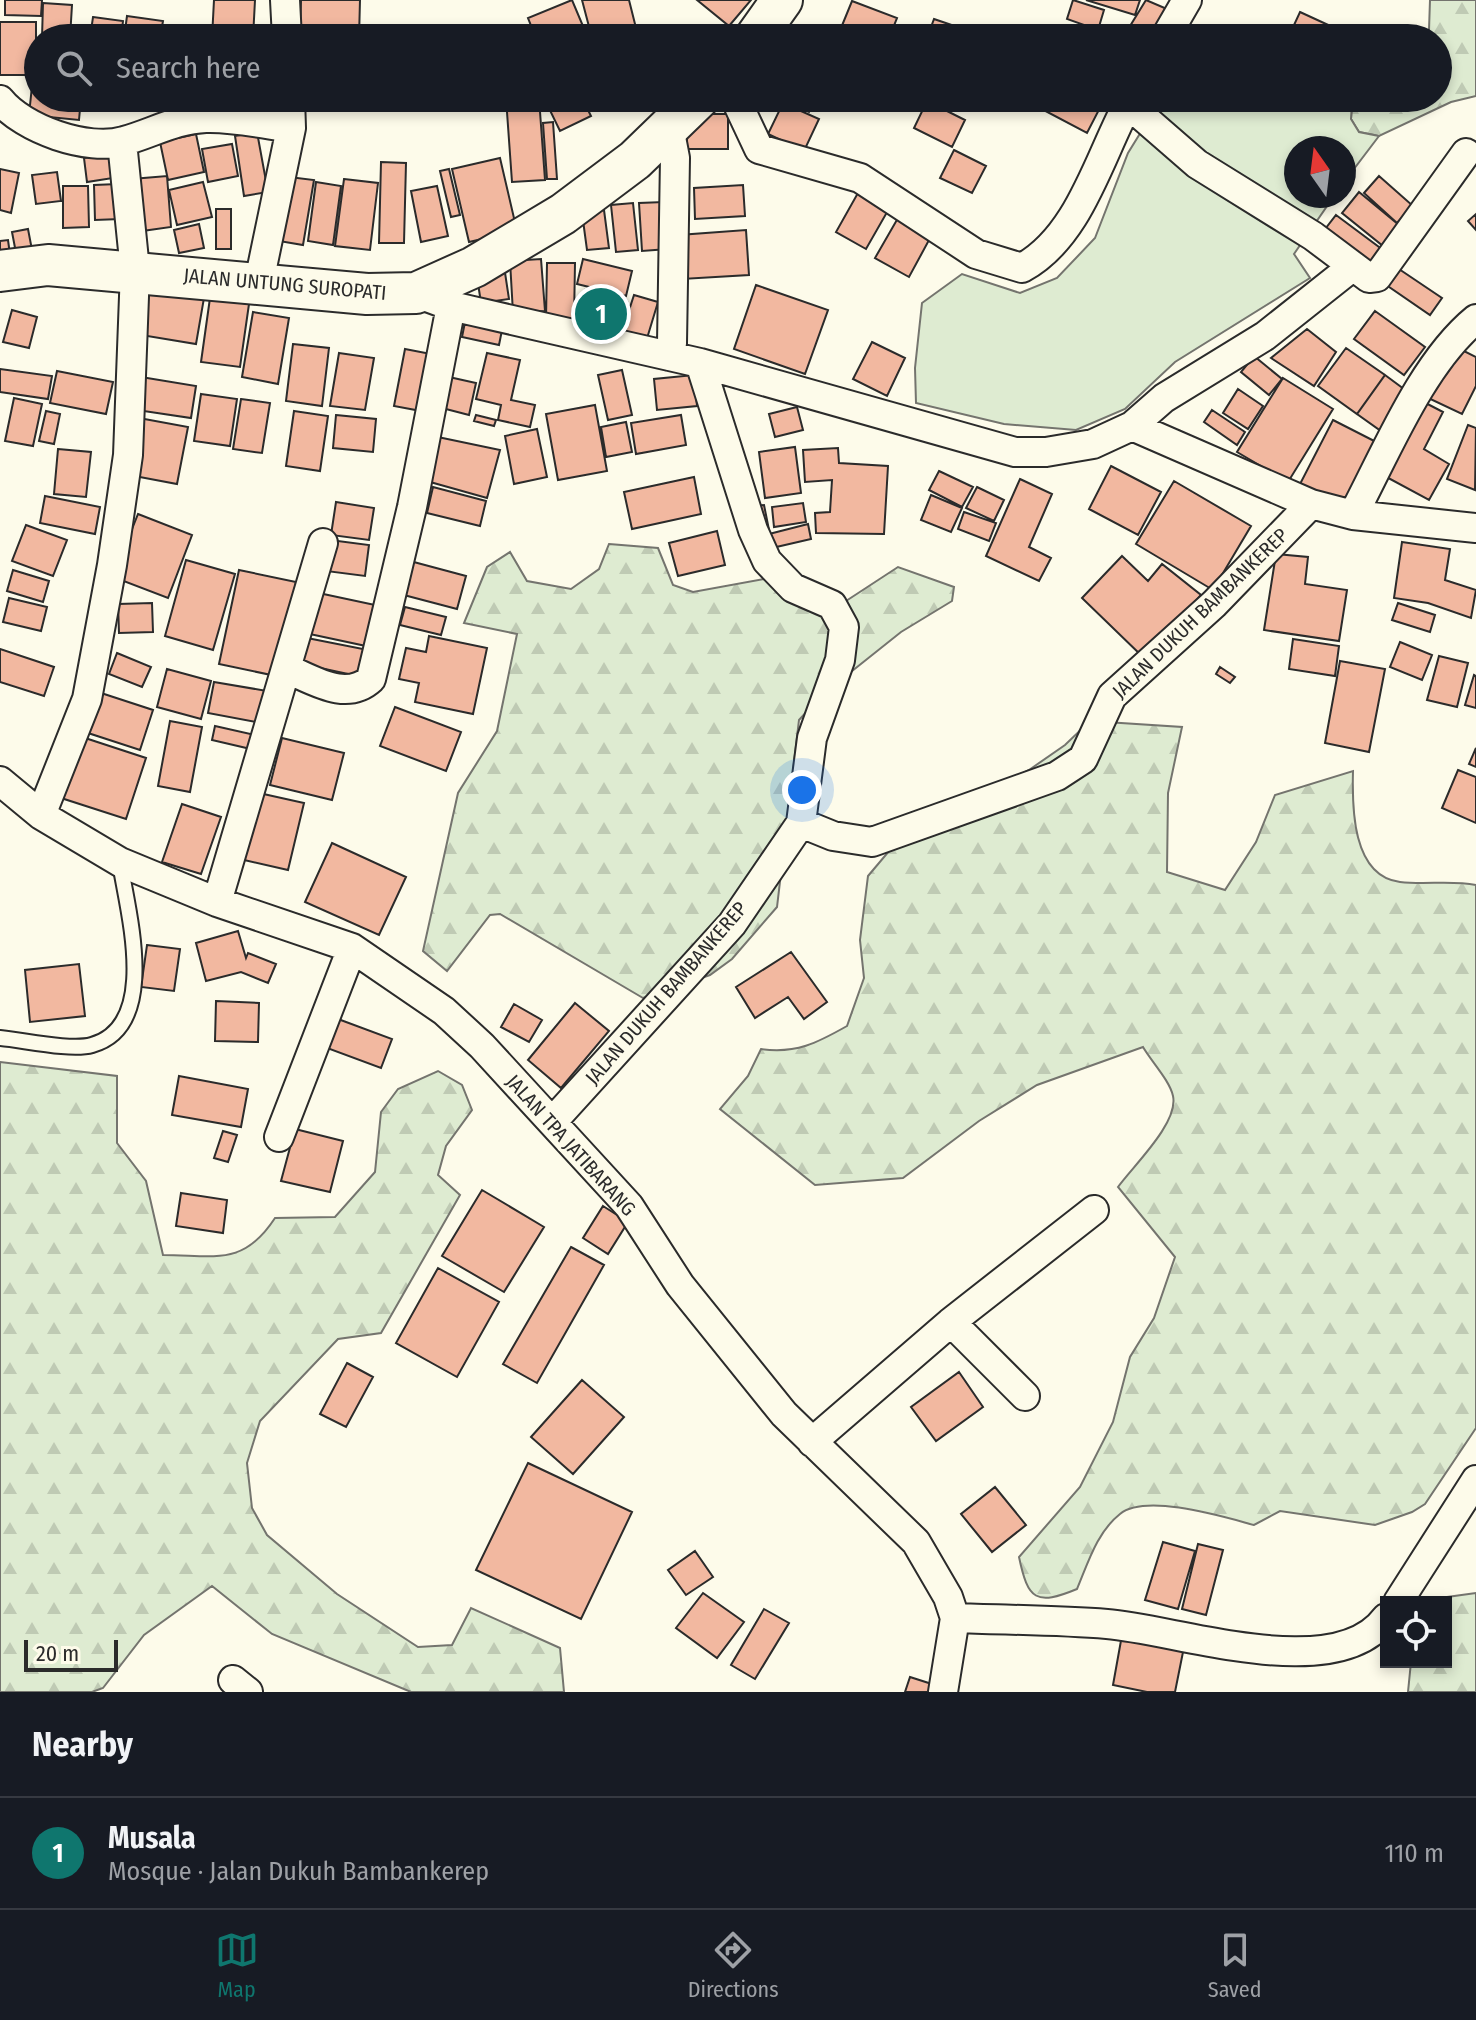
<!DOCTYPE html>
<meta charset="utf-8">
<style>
body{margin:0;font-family:"Fira Sans Condensed",sans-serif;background:#20242c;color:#f1f3f6}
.controls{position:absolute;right:24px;bottom:24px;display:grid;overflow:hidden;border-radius:0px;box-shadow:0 4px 12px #0003}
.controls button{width:72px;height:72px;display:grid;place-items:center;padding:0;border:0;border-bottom:2px solid #363941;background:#171b24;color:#f1f3f6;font:40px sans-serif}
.compass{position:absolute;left:1284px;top:136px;width:72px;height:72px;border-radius:50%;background:#171b24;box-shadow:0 4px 12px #0003;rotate:346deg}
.scale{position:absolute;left:24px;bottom:20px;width:94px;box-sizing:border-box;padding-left:8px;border:4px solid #2b2b2b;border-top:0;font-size:22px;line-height:28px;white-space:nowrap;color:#2b2b2b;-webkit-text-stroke:6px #fdfbea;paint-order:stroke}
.you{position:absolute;left:802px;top:790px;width:28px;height:28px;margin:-20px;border:6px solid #fff;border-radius:50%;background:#1a73e8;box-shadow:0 0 0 12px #1a73e833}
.badge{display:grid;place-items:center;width:52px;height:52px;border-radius:50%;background:#0f766e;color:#fff;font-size:26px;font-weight:700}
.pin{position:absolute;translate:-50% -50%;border:4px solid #fff;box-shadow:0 2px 8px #0006}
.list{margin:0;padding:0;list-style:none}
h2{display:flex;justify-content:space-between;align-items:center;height:104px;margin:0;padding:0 32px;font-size:34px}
h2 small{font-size:26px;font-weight:400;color:#9ea1a6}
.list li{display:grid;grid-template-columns:52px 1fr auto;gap:24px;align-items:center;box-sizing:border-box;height:112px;padding:0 32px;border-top:2px solid #363941}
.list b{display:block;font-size:30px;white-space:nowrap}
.list p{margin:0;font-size:26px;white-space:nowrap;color:#9ea1a6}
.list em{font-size:26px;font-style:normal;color:#9ea1a6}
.icon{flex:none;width:44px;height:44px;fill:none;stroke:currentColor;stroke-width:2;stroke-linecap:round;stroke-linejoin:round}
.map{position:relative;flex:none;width:1476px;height:1692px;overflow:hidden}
.search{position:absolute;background:#171b24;box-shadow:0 4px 12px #0003;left:24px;right:24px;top:24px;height:88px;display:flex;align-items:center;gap:20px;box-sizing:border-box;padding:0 28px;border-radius:44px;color:#9ea1a6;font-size:30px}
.sheet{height:216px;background:#171b24}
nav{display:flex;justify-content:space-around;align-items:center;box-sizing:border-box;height:112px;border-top:2px solid #363941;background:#171b24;font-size:22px;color:#9ea1a6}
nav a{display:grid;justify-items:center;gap:4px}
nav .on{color:#0f766e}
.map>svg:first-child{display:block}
.forest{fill:url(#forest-firs);stroke:#74746e;stroke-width:2}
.garden{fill:#deebd1;stroke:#74746e;stroke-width:2}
.building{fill:#f2b8a0;stroke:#2b2b2b;stroke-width:2}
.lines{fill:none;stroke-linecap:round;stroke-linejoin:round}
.service-casing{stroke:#2b2b2b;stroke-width:18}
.minor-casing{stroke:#2b2b2b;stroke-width:32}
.secondary-casing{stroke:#2b2b2b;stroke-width:44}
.service{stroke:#fdfbea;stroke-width:14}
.minor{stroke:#fdfbea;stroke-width:28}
.secondary{stroke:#fdfbea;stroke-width:40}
.labels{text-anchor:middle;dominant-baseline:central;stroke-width:6;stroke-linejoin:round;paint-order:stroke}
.street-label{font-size:20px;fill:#2b2b2b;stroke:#fdfbea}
</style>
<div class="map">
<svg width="1476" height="1692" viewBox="0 0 1476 1692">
<defs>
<pattern id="forest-firs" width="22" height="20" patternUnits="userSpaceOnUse" patternTransform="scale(2)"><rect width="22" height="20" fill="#deebd1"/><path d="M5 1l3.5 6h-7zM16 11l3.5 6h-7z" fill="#bfcab4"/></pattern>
</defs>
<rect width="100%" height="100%" fill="#fdfbea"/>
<!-- forest -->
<path class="forest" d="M1430 0H1476V96L1451 102 1379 136 1359 132 1351 119 1352 104 1358 98H1438V38H1425L1429 30Z
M609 544 658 548 673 585 693 592 770 578 846 601 898 567 954 587 952 601 901 632 822 695 799 720 777 907 732 959 710 975 643 998 500 914 490 915 447 971 423 951 458 793 497 731 517 634 464 623 487 567 510 552 527 581 571 589 599 569Z
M1090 721 1182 727 1168 793 1167 872 1225 890 1256 842 1275 795 1353 771C1352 807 1352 876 1400 882 1426 885 1451 880 1476 885V1428L1425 1504 1412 1512 1375 1525 1280 1511 1254 1525C1224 1517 1146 1493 1120 1514 1097 1532 1088 1563 1077 1589 1036 1606 1028 1600 1019 1557L1080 1487 1113 1422 1130 1357 1154 1318 1175 1257 1118 1187C1132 1167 1179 1123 1173 1096 1170 1081 1151 1061 1143 1047L1037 1085 979 1121 903 1178 815 1185 720 1109 748 1076 761 1049C796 1054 817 1043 847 1026L864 978 860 940 868 876 900 838 1029 770 1065 745Z
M0 1062 117 1076V1143L146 1181 163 1255C215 1255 243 1267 275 1218L335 1217 375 1172 381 1112 398 1089 438 1071 462 1085 472 1110 446 1146 438 1175 460 1195 381 1333 338 1339 260 1421 247 1463 252 1508 267 1535 337 1594 418 1647 452 1645 471 1608 560 1648 564 1692H411L272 1634 212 1586 144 1635 103 1688 92 1692H0Z
M1476 1593V1692H1408L1411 1662H1446V1602H1437L1440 1598Z"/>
<!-- garden -->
<path class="garden" d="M1162 98H1338L1352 104 1351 119 1359 132 1379 136 1344 182V148H1296V196H1334L1294 254 1310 278 1175 362 1125 409 1076 430 1004 424 916 403 915 368 922 303 962 274 1020 293 1057 278 1095 238 1128 153Z"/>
<!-- building -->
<path class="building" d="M5 0H42L41 16 5 15Z
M214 0H255L253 38H212Z
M301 0H360L359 38H300Z
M572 0 588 38H536L528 18Z
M582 0H629L636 28 592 38Z
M697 0H751L729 26Z
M1073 0 1104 10 1098 30 1067 19Z
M1086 0H1140L1135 15Z
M1146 0 1174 12 1159 38H1138L1127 31Z
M852 1 897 18 889 38H867L841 28Z
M43 3 72 5 70 38H42Z
M1300 12 1337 29 1332 38H1288Z
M127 16 163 21 160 38H124Z
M93 17 123 21 121 38H90Z
M934 19 972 32 970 38H927Z
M0 22H36V75H0Z
M1062 27 1091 38H1058Z
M32 86H38V98H81L79 120 29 115Z
M212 98H260L258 120 210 115Z
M314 98H352V110L314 107Z
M506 98H539L545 180 512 182Z
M544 98H582L591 116 560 131Z
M782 98H816L809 112Z
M1040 98H1105L1087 133 1036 106Z
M927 101 965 120 952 147 914 128Z
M783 103 819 119 804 151 768 134Z
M687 114H728V149H687Z
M553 122 557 179H547L543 123Z
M257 132 268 192 244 196 235 136Z
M196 134 204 172 168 180 160 142Z
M232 144 238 176 208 182 202 149Z
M954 150 986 166 972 193 940 178Z
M110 154 113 178 87 182 84 158Z
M500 158 517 231 469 242 452 169Z
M381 162 406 163 404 243H379Z
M0 169 19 173 11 213 0 210Z
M449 169 460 215 451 217 440 171Z
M57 172 61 201 36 204 32 175Z
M167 176 171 227 135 232 132 179Z
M1379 176 1413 206 1397 223 1364 193Z
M289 177 314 180 303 245 279 241Z
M344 179 378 183 370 250 335 246Z
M203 182 212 217 177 225 169 190Z
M316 182 341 186 333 245 308 241Z
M118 184 120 219 95 220 94 185Z
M863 184 894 200 866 249 836 232Z
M743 185 745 216 695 219 694 188Z
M63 186H88L89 227 63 228Z
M437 186 448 236 421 242 411 191Z
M1359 192 1405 230 1388 250 1342 213Z
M664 202 668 249 642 251 639 203Z
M633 203 638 250 616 252 611 205Z
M216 209H231V249H216Z
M604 210 609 248 587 250 582 213Z
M902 211 935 229 909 277 875 258Z
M1476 214V230L1468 221Z
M1336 215 1387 253 1369 276 1319 237Z
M199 224 204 248 179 253 174 230Z
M28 229 32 250 16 253 12 232Z
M746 230 749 275 682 279 679 235Z
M8 240 11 262 0 264V241Z
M541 259 545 311 513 313 510 261Z
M583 259 632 271 626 296 577 284Z
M547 263H575L574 320 546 319Z
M1390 263 1442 298 1430 315 1379 280Z
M504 266 509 299 481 303 476 270Z
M756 285 828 310 805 374 734 349Z
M585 290 627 302 617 338 575 326Z
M137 291 204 298 196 344 135 334Z
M634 295 658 302 645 345 620 338Z
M210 298 249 304 240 367 201 362Z
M12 310 37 317 29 348 3 342Z
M1375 311 1425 347 1404 375 1354 339Z
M253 312 289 318 278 384 242 377Z
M466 317 503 325 499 345 462 337Z
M1307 329 1336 352 1314 386 1271 358Z
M872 342 905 358 887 396 853 379Z
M293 344 329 348 322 406 286 401Z
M1450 344 1476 357V386L1462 414 1424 396Z
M1346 348 1385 375 1357 414 1318 386Z
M405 349 431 354 421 411 394 406Z
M339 353 374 358 365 410 330 406Z
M487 353 520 360 511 400 535 405 530 427 498 420 501 405 476 399Z
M1254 356 1282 379 1269 395 1241 372Z
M0 369 52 376 48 399 0 392Z
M622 370 632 415 608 420 598 375Z
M57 371 113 382 106 414 50 403Z
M694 375 697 406 657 410 654 379Z
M1385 375 1416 398 1388 436 1357 414Z
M135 376 196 386 191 418 130 409Z
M449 377 476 383 469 415 442 408Z
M1283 378 1333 409 1288 482 1237 452Z
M1238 389 1263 406 1248 429 1223 413Z
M201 394 237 399 230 446 194 441Z
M14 398 42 404 33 446 5 441Z
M241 399 270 403 262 453 233 449Z
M1418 399 1443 412 1424 449 1449 464 1429 500 1379 473Z
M595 405 607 471 558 480 546 414Z
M797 407 803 430 775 437 769 414Z
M1212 410 1245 432 1237 445 1204 422Z
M46 411 60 414 54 444 39 441Z
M294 411 328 416 320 471 286 466Z
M336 415 376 419 373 452 333 448Z
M476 415 496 420 494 426 474 421Z
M681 415 686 445 636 454 631 423Z
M139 418 188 427 177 484 129 475Z
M1333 420 1386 447 1352 511 1300 484Z
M626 422 632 452 606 457 601 427Z
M1468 425 1476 428 1475 490 1447 479Z
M537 429 547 477 514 484 505 436Z
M433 436 500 450 487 498 423 480Z
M795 447 801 493 765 498 759 452Z
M838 448 839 463 888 466 884 534 816 533 815 513 830 512 832 480 805 482 803 450Z
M58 449 91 452 86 497 54 494Z
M1111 466 1161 492 1138 535 1089 509Z
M939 471 973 487 962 507 929 490Z
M694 477 701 514 632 529 624 492Z
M1020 479 1052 494 1029 547 1051 558 1039 581 986 556Z
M1174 481 1251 526 1213 590 1136 544Z
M433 487 486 501 480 526 427 513Z
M977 487 1004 500 994 521 966 508Z
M931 495 962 508 951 532 921 520Z
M45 496 100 507 95 534 40 523Z
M336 502 374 508 369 540 331 535Z
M803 503 806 522 774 527 772 507Z
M764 505 769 530 758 532 754 506Z
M964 512 996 523 989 541 958 529Z
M138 514 192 535 168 598 113 577Z
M808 524 811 539 772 548 769 534Z
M26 525 67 540 53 576 12 561Z
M717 531 725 565 678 576 669 543Z
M330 540 369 545 365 576 326 571Z
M1402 542 1450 549 1445 580 1476 590 1471 618 1428 603 1394 598Z
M1276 554 1308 557 1305 584 1347 590 1339 641 1264 630Z
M1122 556 1148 581 1162 564 1201 595 1145 659 1082 598Z
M186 560 235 574 213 650 165 636Z
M410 561 466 576 457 609 400 594Z
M13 570 49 581 43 602 7 591Z
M239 570 296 582 276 676 219 664Z
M314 592 375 605 366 646 305 633Z
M9 598 47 607 41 631 3 622Z
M152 603 153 632 119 633 118 604Z
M1398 603 1435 615 1430 632 1392 620Z
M405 607 446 617 441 635 400 625Z
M429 636 487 648 473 714 415 702 419 683 399 679 406 648 426 652Z
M302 637 368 650 362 677 297 663Z
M1293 639 1339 646 1335 676 1289 669Z
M1400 642 1432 655 1422 680 1390 667Z
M0 649 54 667 44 696 0 682Z
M117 653 151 667 142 687 109 674Z
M1439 656 1468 663 1457 707 1427 700Z
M1340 661 1385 669 1369 752 1325 743Z
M1220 667 1235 677 1230 683 1216 674Z
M167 669 211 681 201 719 157 707Z
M1474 675 1476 676V708L1465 705Z
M214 682 267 691 261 723 208 713Z
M98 692 153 710 140 750 85 732Z
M395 707 461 732 446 771 380 746Z
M170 721 202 727 190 792 158 786Z
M215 726 259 736 255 750 212 740Z
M79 736 146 758 126 819 58 797Z
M282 738 344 753 332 800 270 785Z
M1476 748V767L1469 764Z
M1458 770 1476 777V823L1442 808Z
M259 793 304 803 288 870 244 860Z
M182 804 221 817 201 874 162 862Z
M332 843 406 877 379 935 305 902Z
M238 931 246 958 248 953 276 964 268 983 241 972 206 981 196 943Z
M147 945 180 949 174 991 141 987Z
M791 952 827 1002 804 1019 788 997 755 1018 736 987Z
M79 964 85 1016 30 1022 25 970Z
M216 1001 259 1003 258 1042 215 1041Z
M575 1003 609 1031 561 1088 528 1060Z
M514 1004 542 1020 529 1042 501 1027Z
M338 1019 392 1039 381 1068 327 1048Z
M179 1076 248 1089 241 1127 172 1115Z
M295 1129 343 1141 330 1192 281 1181Z
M223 1131 237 1135 228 1162 214 1158Z
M482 1190 544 1227 504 1292 442 1256Z
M181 1193 227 1200 223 1233 176 1226Z
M603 1206 628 1222 608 1254 583 1238Z
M571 1247 604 1265 537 1383 503 1364Z
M438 1268 499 1302 457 1377 396 1343Z
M347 1363 373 1377 346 1427 320 1414Z
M959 1372 983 1407 936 1441 911 1407Z
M582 1380 624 1417 573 1474 531 1437Z
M528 1463 632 1512 581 1619 476 1570Z
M995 1487 1026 1525 992 1552 961 1514Z
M1163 1542 1195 1551 1178 1609 1145 1600Z
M1198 1544 1223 1550 1206 1615 1182 1609Z
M695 1551 713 1577 686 1595 668 1570Z
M703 1593 744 1622 717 1658 676 1628Z
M764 1609 789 1623 755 1679 731 1665Z
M1122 1635 1184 1647 1175 1692H1147L1113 1685Z
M910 1677 938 1686 936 1692H905Z"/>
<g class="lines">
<defs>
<path id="service" d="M0 1038C23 1040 71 1051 92 1045 160 1026 128 913 120 863"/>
<path id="minor" d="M285 0 287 38
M1165 38 1187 0
M735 98 759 149 860 178 976 254 1022 268C1081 236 1100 153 1131 98
M0 100C23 129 88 152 124 141 153 133 175 119 206 118 234 117 264 124 291 128
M1128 104 1197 164 1313 236 1369 278 1377 277 1466 153
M259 282 291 128 290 98
M416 293 451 306 700 363 1015 452H1046L1093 444 1132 426 1164 398 1265 336 1352 267
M669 356 672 343 675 158 669 127
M1132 426 1311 504 1353 515 1476 528
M1353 515C1386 453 1422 363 1476 319
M287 669C314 680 346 702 371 679L412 507 451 306
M0 781 41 815 120 862 217 902 352 948 444 1011 482 1046 629 1206 680 1285 784 1414 916 1542 948 1597 955 1618 943 1692
M41 815 87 699 112 565 128 455 135 270 122 142
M801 823 833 836 872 842 1057 776 1083 759 1112 696 1214 604 1311 504
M217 902 323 543
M553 1121 732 924 801 823 812 738 840 660 844 627 832 605 793 588 767 561 753 530 700 363
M279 1137 352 948
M951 1322 1025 1396
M812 1442 951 1322 1094 1210
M1398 1602 1476 1480
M955 1618C1006 1620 1057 1620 1107 1624 1180 1630 1336 1686 1386 1618
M233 1680 248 1692"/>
<path id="secondary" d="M755 38 782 0
M0 271 48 265 367 294 416 293 474 267 563 214 635 160 699 98"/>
</defs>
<!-- service casing -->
<use href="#service" class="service-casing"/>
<!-- minor casing -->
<use href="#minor" class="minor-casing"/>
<!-- secondary casing -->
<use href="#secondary" class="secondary-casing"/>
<!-- service -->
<use href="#service" class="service"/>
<!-- minor -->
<use href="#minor" class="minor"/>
<!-- secondary -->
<use href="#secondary" class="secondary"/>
</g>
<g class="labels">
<!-- street labels -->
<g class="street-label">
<text transform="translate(285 284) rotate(5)">JALAN UNTUNG SUROPATI</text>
<text transform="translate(1200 613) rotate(-44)">JALAN DUKUH BAMBANKEREP</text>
<text transform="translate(666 993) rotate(-49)">JALAN DUKUH BAMBANKEREP</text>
<text transform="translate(571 1145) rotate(48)">JALAN TPA JATIBARANG</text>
</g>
</g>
</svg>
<div class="controls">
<button><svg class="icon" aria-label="locate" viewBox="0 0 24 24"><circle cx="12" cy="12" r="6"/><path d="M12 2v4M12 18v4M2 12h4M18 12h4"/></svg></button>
</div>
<svg class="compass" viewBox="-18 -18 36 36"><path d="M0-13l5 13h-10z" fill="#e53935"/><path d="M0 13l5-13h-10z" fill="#9ea1a6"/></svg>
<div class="scale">20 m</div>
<div class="you"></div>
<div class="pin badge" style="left:601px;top:314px">1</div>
<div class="search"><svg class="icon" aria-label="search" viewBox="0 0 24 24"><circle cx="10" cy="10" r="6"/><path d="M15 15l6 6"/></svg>Search here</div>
</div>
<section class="sheet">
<h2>Nearby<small></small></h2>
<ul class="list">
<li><span class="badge">1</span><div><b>Musala</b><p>Mosque · Jalan Dukuh Bambankerep</p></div><em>110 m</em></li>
</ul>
</section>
<nav>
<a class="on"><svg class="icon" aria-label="map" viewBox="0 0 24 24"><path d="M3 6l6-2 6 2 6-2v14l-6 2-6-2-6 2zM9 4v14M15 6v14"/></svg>Map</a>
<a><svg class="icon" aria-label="directions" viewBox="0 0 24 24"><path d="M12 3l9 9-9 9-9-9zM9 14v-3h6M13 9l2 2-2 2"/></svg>Directions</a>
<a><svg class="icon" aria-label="saved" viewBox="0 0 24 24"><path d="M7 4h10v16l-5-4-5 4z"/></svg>Saved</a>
</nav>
